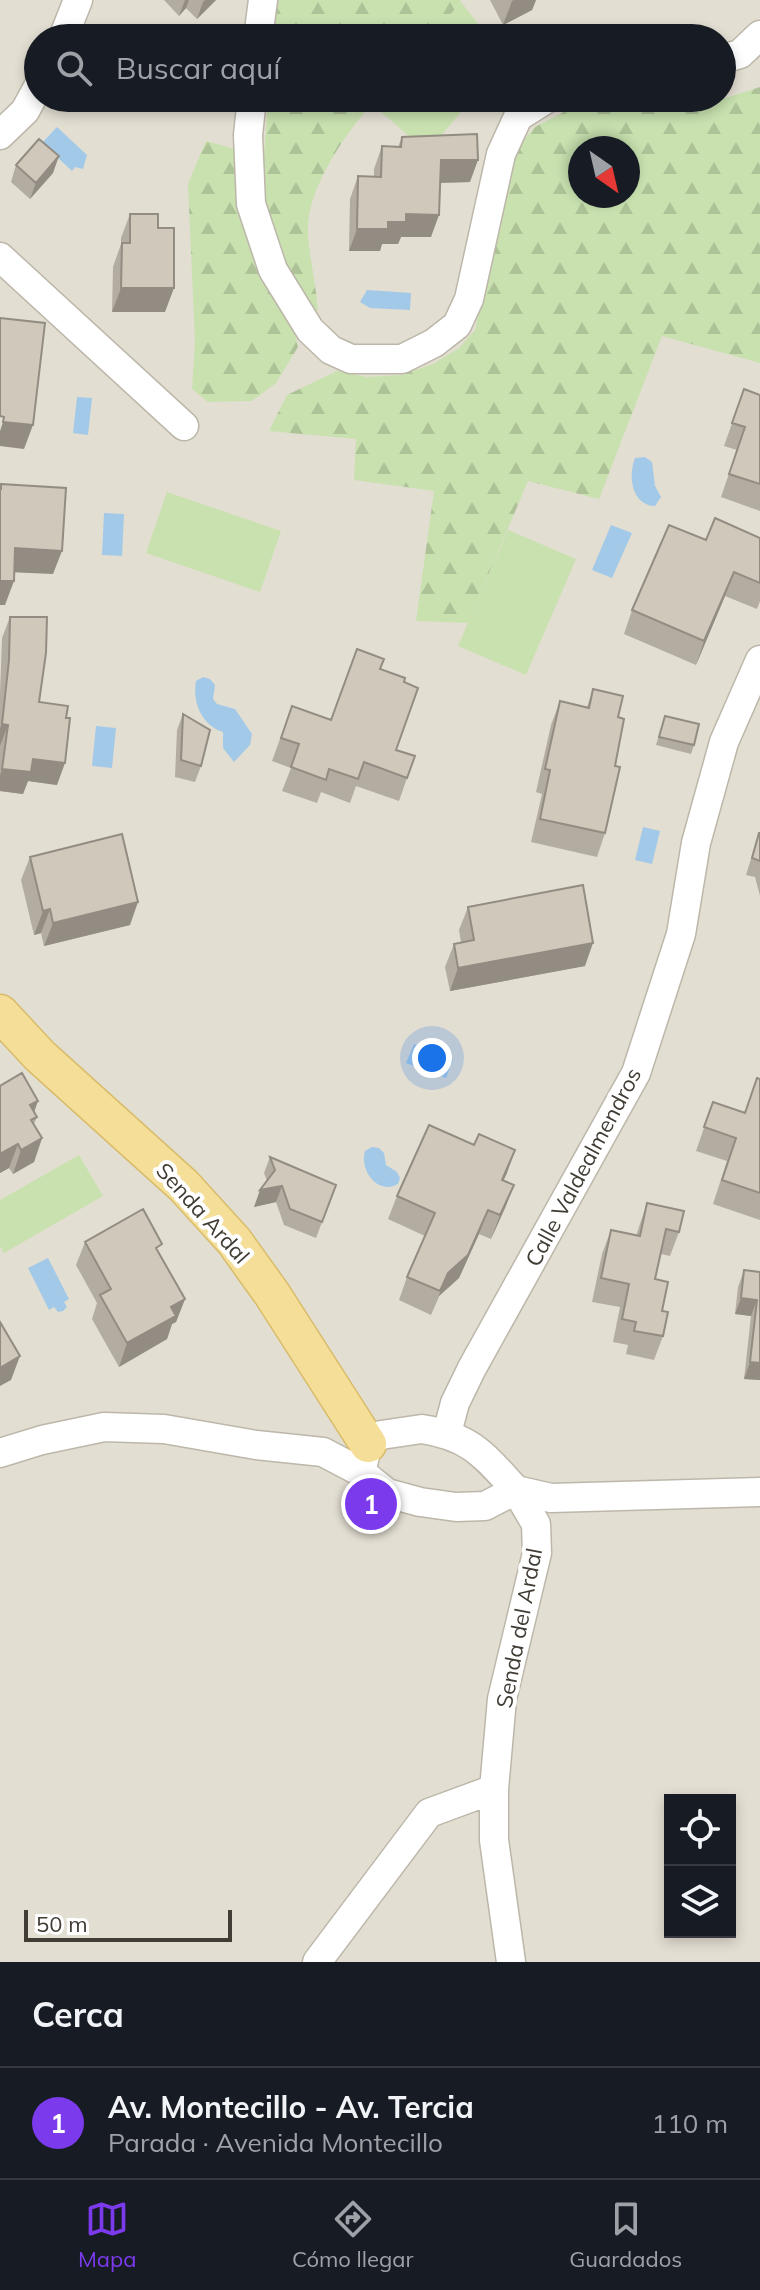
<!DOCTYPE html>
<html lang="es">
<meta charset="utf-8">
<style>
body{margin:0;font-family:Mulish,sans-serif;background:#242831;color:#f1f3f6}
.controls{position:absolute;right:24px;bottom:24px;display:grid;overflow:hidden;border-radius:0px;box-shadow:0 4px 12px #0003}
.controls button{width:72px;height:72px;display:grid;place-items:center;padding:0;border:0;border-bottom:2px solid #363941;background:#171b24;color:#f1f3f6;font:40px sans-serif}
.compass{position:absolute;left:568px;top:136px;width:72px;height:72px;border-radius:50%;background:#171b24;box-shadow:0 4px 12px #0003;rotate:146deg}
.scale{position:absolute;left:24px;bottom:20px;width:208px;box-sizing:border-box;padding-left:8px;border:4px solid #413c34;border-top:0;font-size:22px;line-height:28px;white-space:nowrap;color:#413c34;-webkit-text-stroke:6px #fff;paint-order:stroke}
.you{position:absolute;left:432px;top:1058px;width:28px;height:28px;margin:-20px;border:6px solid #fff;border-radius:50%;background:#1a73e8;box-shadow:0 0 0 12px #1a73e833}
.badge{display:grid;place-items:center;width:52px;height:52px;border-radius:50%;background:#7c3aed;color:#fff;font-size:26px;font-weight:700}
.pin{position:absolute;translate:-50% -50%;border:4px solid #fff;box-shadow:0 2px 8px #0006}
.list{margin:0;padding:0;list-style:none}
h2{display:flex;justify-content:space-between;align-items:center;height:104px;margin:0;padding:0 32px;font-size:34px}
h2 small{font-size:26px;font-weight:400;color:#9ea1a6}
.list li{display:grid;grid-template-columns:52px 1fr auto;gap:24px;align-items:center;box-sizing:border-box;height:112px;padding:0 32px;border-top:2px solid #363941}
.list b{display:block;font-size:30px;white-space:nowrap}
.list p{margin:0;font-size:26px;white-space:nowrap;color:#9ea1a6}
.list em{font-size:26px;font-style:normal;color:#9ea1a6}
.icon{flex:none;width:44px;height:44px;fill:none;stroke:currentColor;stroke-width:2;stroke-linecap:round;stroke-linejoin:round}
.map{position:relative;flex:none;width:760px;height:1962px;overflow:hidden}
.search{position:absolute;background:#171b24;box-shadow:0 4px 12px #0003;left:24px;right:24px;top:24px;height:88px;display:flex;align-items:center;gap:20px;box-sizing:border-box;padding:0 28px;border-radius:44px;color:#9ea1a6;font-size:30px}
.sheet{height:216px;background:#171b24}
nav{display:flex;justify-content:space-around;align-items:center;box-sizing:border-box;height:112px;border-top:2px solid #363941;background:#171b24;font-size:22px;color:#9ea1a6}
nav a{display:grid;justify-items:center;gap:4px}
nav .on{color:#7c3aed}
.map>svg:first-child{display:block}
.residential{fill:#e3ded2;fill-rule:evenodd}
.green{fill:#c8e1af}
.forest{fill:url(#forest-firs);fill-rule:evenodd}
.water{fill:#a3c9e8}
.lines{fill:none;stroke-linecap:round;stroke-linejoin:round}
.minor-casing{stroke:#bdb7aa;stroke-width:31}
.major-casing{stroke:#d8bc69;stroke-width:39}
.minor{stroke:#fff;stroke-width:28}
.major{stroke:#f5de97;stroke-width:36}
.wall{fill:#b3aca0}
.shaded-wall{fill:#928c82}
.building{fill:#d0c8ba;stroke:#928c82;stroke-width:2}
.labels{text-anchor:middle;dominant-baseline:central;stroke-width:8;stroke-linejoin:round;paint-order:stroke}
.street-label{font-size:22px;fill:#413c34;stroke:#fff}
</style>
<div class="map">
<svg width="760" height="1962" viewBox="0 0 760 1962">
<defs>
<pattern id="forest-firs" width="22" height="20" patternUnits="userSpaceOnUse" patternTransform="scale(2)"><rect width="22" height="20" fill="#c8e1af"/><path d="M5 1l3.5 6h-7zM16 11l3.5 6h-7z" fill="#adc297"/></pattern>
</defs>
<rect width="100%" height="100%" fill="#f0ece3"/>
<!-- residential -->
<path class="residential" d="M0 0H760V1962H0ZM38 38H722V98H38ZM580 148H628V196H580ZM670 1800H730V1932H670Z"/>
<!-- green -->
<path class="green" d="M461 2 489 38H430Z
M377 98H473L427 152 372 104Z
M167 492 281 531 260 592 146 553Z
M508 530 576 559 526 675 458 646Z
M79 1155 103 1196 4 1253 0 1246V1200Z"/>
<!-- forest -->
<path class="forest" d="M279 0H460L461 2 430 38H271Z
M760 87V363L662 336 599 499 528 481 468 623 416 621 434 491 354 480 356 439 269 431 287 395 337 371 367 377 401 375 433 364 459 348 475 330 510 173 518 146 535 127 569 109 639 110 713 102ZM580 148H628V196H580Z
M268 98H377C347 131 305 189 308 235 310 260 316 285 318 310L292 322 298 347 276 383 252 401 208 402 192 389 195 342 188 184 206 141 264 157Z"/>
<!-- water -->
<path class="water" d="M57 127 87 155 83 169 75 167 72 171 42 143Z
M367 290 411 293 410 310 370 308 360 302Z
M77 397 92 398 88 435 73 433Z
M645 457 652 462 655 486 661 497 655 506C631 505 628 475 635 458Z
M104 513 124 514 122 556 102 555Z
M611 525 632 533 612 578 592 570Z
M203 677 210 679 215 685 213 699 217 704 235 709 252 734 250 745 234 762 223 748V732C202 726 192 702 196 681Z
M96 726 116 728 112 768 92 766Z
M643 827 660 831 652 864 635 860Z
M414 1044 453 1060 446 1078 406 1063Z
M372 1147 379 1148 384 1153 386 1165 397 1172 400 1178 398 1184C378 1196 359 1170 365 1151Z
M48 1258 69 1299 64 1302 67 1307 63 1311 58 1312 54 1307 49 1310 28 1268Z"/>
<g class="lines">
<defs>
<path id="minor" d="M63 38 78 0
M258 38 263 0
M722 59 740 54 760 35
M252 98 248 135 251 204 273 270 310 330 331 350 351 359H402L434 343 457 325 469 299 501 154 518 117 548 98
M0 135 25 111 38 87
M0 257 184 426
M422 1429C471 1437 483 1454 516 1490L485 1506 456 1507 420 1502 387 1493 361 1472 368 1444 381 1435Z
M447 1433 455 1403 472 1368 636 1073 681 934 696 843 724 742 760 660
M0 1453 42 1440 104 1427 164 1429 256 1445 323 1452 361 1472
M516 1490 551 1498 760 1492
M317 1962 429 1813 494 1789
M511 1962 494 1840V1789L502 1699 537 1553 536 1524 516 1490"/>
<path id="major" d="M0 1013 40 1056 184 1186 234 1241 272 1294 368 1444"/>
</defs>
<!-- minor casing -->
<use href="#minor" class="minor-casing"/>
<!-- major casing -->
<use href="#major" class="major-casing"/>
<!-- minor -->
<use href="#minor" class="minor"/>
<!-- major -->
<use href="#major" class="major"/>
</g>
<!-- wall -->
<path class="wall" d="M164 0H216L197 19 186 8 179 16Z
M490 0H536L532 10 503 25Z
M402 137 470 182 440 183 431 237H401L398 244H382L380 251H349L350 199 358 176 374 177V169L382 146 398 147Z
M16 165 53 173 30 199 11 182Z
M130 214 158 228 165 312H112L113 267 121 244V238Z
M744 389 760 395V511L721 497 737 450 724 446Z
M760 538V601L757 609 725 596 696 665 624 634 632 610Z
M10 617 39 702 57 785 28 781 23 794 0 791V693L2 638Z
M380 669 404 682 396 750 407 778 399 801 356 786 350 803 321 792 317 803 282 791 291 768 272 761 292 706 331 720Z
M593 689 618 717 615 766 605 833 597 857 531 842 542 794 536 792 551 725 560 701 587 707Z
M183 714 201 766 195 782 175 777 177 730Z
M665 716 694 745 691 754 656 745Z
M759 833H760V896L755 877 746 875Z
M30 857 130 925 44 946 41 933 34 935 21 880Z
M468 907 585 966 450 991 445 967 454 944 461 942 459 930Z
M760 1079V1220L713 1204 727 1161 696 1151 713 1102 745 1112Z
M0 1086 34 1112 37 1117 34 1124 42 1138 34 1162 13 1174 9 1168 0 1173Z
M270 1157 336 1185 316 1238 284 1225 276 1202 254 1207 267 1181 264 1173Z
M507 1173 503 1180 514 1185 505 1208 491 1239 479 1234 459 1278 439 1296 431 1315 399 1300 407 1277 425 1236 388 1219 397 1196Z
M647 1203 679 1232 670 1256 661 1254 655 1279 662 1311 663 1336 654 1360 626 1354 628 1345 613 1342 620 1307 592 1302 602 1254 611 1230 636 1236Z
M85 1242 159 1253 185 1299 176 1322 172 1324 167 1339 119 1367 92 1319 97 1303 76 1265Z
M744 1270 760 1272V1380L744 1379 751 1316 735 1314 738 1287Z"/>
<!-- shaded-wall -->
<path class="shaded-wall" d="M185 0H189L186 8 179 16Z
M205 0H216L197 19 203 2Z
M514 0H536L532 10 503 25 512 1Z
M59 156 53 173 30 199 36 183Z
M441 160H478L470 182 432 183Z
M406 214 439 215 431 237H401L398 244H382L380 251H349L357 229 388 222Z
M121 288H174L165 312H112Z
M3 422 33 425 24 449 0 446V431Z
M15 548 62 551 53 574 7 572Z
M734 572 725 596 696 665 704 641Z
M0 581H14L5 605H0Z
M2 724 8 725 0 746V728Z
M33 759 65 763 57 785 28 781 23 794 0 791V775L2 769Z
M138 902 130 925 44 946 53 923Z
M50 909 41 933 34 935 43 911Z
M593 943 585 966 450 991 458 968Z
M38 1101 30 1124V1105Z
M42 1138 34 1162 13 1174 21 1150Z
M18 1144 9 1168 0 1173V1154Z
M515 1150 507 1173 493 1203 502 1180Z
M514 1185 505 1208 491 1239 500 1215Z
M282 1186 276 1202 254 1207 260 1190Z
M488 1210 479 1234 459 1278 439 1296 431 1315 448 1273Z
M741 1298 757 1300 751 1316 735 1314Z
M185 1299 176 1322 172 1324 167 1339 119 1367 127 1343 171 1307Z
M20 1356 11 1380 0 1386V1368Z
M750 1362 760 1363V1380L744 1379Z"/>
<!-- building -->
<path class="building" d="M477 134 478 160H441L439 215 406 214V222H388V229H357L358 176 381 177 382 146 401 147 402 137Z
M39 139 59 156 36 183 16 165Z
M130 214H158V228H174V288H121L122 243H130Z
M0 318 45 323 33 425 3 422 4 417 0 416Z
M744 389 760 395V484L729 474 745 427 732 423Z
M1 484 66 488 62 551 15 548 14 581H0V489H1Z
M715 518 760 538V583L734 572 704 641 632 610 669 525 706 540Z
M10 617H47L46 653 39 702 68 706 66 718H70L65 763 33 759 31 772 2 769 8 725 2 724 9 660Z
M357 649 384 659 380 669 405 678 404 682 418 688 396 750 415 756 407 778 364 762 358 779 329 769 326 780 291 767 299 744 281 738 292 706 331 720Z
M593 689 623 696 618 717 624 719 615 766 620 767 605 833 540 819 550 770 545 769 560 701 589 708Z
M183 714 210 730 201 766 181 760Z
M665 716 699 724 694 745 659 737Z
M759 833H760V861L752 858Z
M122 834 138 902 53 923 50 909 43 911 30 857Z
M583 885 593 943 458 968 454 944 474 940 468 907Z
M22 1073 38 1101 30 1105 37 1117 31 1120 42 1138 21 1150 18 1144 0 1154V1086Z
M757 1078 760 1079V1193L722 1180 736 1138 704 1127 713 1102 745 1113Z
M429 1125 474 1145 479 1134 515 1150 502 1180 514 1185 500 1215 488 1210 468 1255 448 1273 440 1291 407 1277 435 1213 397 1196Z
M270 1157 336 1185 322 1222 290 1209 282 1186 260 1190 275 1170Z
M647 1203 684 1211 679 1232 666 1229 655 1279 668 1282 662 1311 668 1312 663 1336 634 1331 636 1322 622 1319 629 1284 601 1278 611 1230 640 1236Z
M143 1209 162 1244 156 1248 185 1299 171 1307 176 1316 127 1343 100 1295 111 1289 85 1242Z
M744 1270 760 1272V1363L750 1362 757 1300 741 1298Z
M0 1322 20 1356 0 1368Z"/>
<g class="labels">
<!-- street labels -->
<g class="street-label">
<text transform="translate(583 1167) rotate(-62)">Calle Valdealmendros</text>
<text transform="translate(203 1213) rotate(48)">Senda Ardal</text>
<text transform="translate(519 1628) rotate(-79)">Senda del Ardal</text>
</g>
</g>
</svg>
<div class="controls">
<button><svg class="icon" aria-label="locate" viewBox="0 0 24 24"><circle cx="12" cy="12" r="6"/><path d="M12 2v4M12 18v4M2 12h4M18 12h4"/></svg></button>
<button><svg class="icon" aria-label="layers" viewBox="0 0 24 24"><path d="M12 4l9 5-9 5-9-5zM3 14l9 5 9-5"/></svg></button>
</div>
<svg class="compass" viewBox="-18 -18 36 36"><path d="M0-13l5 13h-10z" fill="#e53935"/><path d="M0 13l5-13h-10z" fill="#9ea1a6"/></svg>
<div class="scale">50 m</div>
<div class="you"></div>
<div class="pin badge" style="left:371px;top:1504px">1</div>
<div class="search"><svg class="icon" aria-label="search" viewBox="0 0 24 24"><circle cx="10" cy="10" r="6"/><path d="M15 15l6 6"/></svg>Buscar aquí</div>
</div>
<section class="sheet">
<h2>Cerca<small></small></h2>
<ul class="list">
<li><span class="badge">1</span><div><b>Av. Montecillo - Av. Tercia</b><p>Parada · Avenida Montecillo</p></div><em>110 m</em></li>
</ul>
</section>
<nav>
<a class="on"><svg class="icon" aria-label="map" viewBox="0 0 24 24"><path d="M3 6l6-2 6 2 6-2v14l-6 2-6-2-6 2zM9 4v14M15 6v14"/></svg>Mapa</a>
<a><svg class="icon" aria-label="directions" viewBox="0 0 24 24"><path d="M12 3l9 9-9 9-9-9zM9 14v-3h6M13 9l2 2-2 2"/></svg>Cómo llegar</a>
<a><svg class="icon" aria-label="saved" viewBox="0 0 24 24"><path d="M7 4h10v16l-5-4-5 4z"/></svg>Guardados</a>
</nav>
